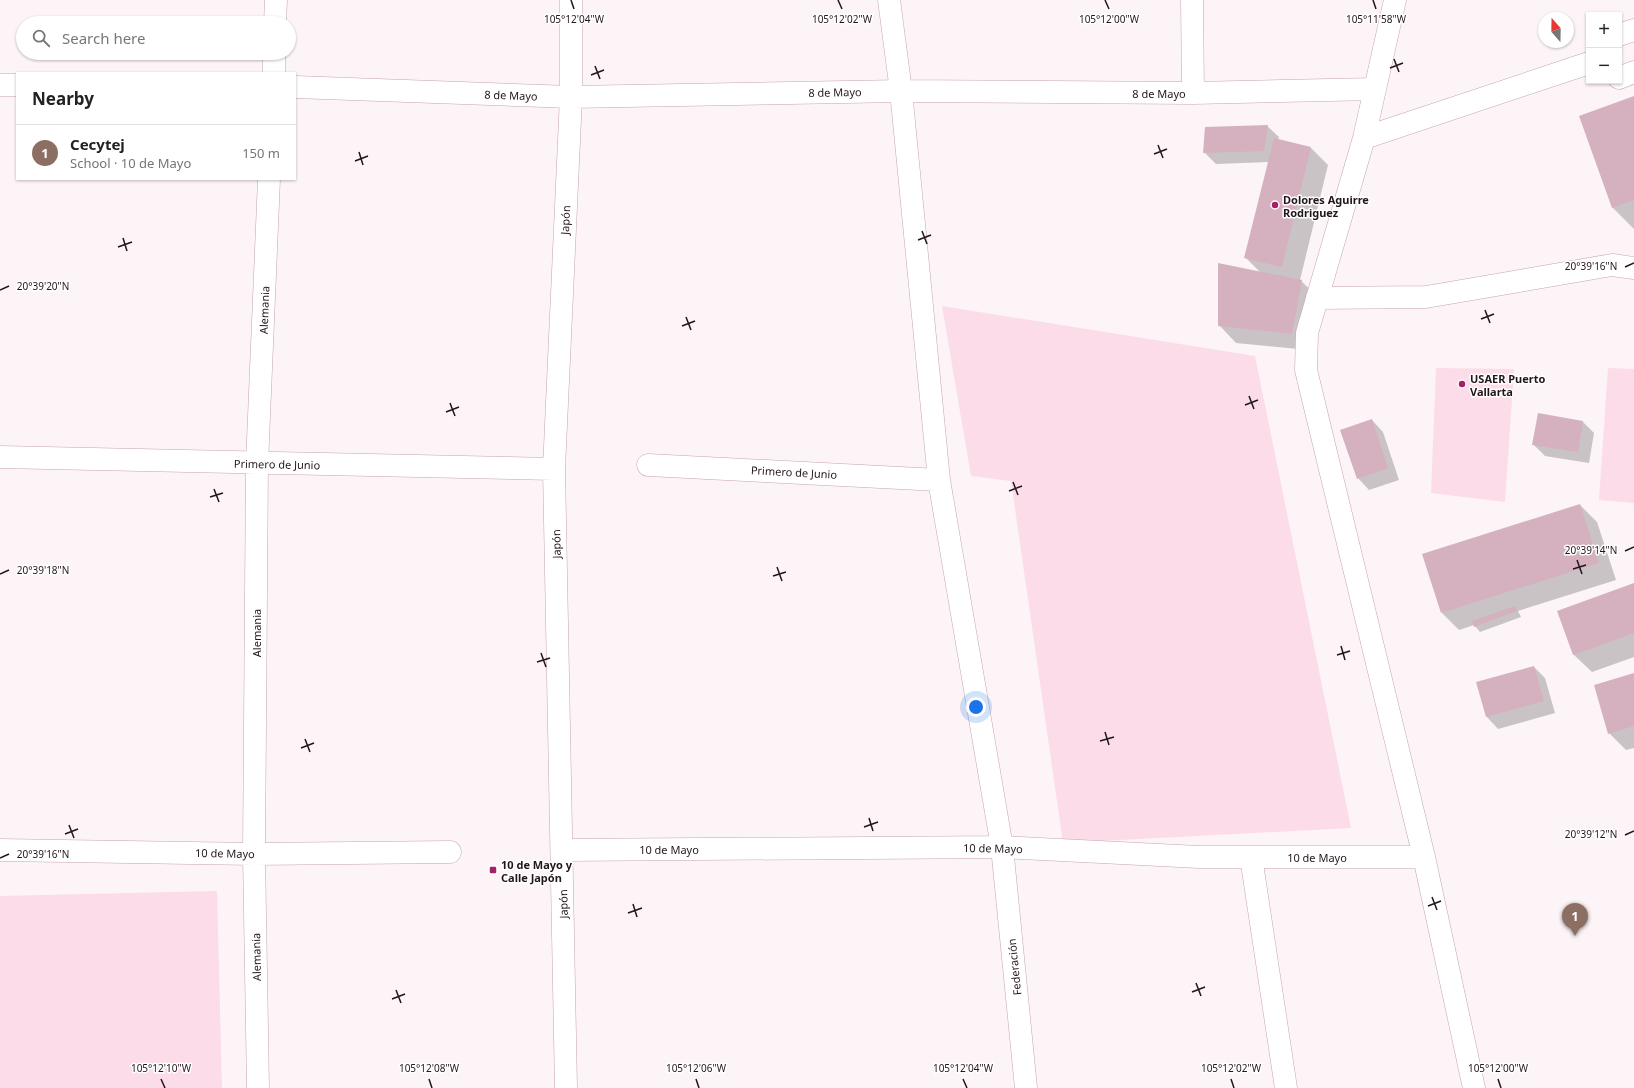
<!DOCTYPE html>
<meta charset="utf-8">
<style>
body{margin:0;font-family:"Noto Sans",sans-serif;background:#f2f2f2;color:#222}
.controls{position:absolute;right:12px;top:12px;display:grid;overflow:hidden;border-radius:0px;box-shadow:0 1px 3px #0004}
.controls button{width:36px;height:36px;display:grid;place-items:center;padding:0;border:0;border-bottom:1px solid #e0e0e0;background:#fff;color:#222;font:20px sans-serif}
.compass{position:absolute;left:1538px;top:12px;width:36px;height:36px;border-radius:50%;background:#fff;box-shadow:0 1px 3px #0004;rotate:340deg}
.you{position:absolute;left:976px;top:707px;width:14px;height:14px;margin:-10px;border:3px solid #fff;border-radius:50%;background:#1a73e8;box-shadow:0 0 0 6px #1a73e833}
.badge{display:grid;place-items:center;width:26px;height:26px;border-radius:50%;background:#0f766e;color:#fff;font-size:13px;font-weight:700}
.pin{position:absolute;translate:-50% -33px;filter:drop-shadow(0 1px 2px #0008)}
.pin::after{content:'';position:absolute;top:21px;width:14px;height:12px;background:inherit;clip-path:polygon(0 0,100% 0,50% 100%)}
.list{margin:0;padding:0;list-style:none}
h2{display:flex;justify-content:space-between;align-items:center;height:52px;margin:0;padding:0 16px;font-size:17px}
h2 small{font-size:13px;font-weight:400;color:#767676}
.list li{display:grid;grid-template-columns:26px 1fr auto;gap:12px;align-items:center;box-sizing:border-box;height:56px;padding:0 16px;border-top:1px solid #e0e0e0}
.list b{display:block;font-size:15px;white-space:nowrap}
.list p{margin:0;font-size:13px;white-space:nowrap;color:#767676}
.list em{font-size:13px;font-style:normal;color:#767676}
.icon{flex:none;width:22px;height:22px;fill:none;stroke:currentColor;stroke-width:2;stroke-linecap:round;stroke-linejoin:round}
.map{position:relative;flex:none;width:1634px;height:1088px;overflow:hidden}
.search{position:absolute;background:#fff;box-shadow:0 1px 3px #0004;left:16px;top:16px;width:280px;height:44px;display:flex;align-items:center;gap:10px;box-sizing:border-box;padding:0 14px;border-radius:22px;color:#767676;font-size:15px}
.panel{position:absolute;background:#fff;box-shadow:0 1px 3px #0004;left:16px;top:72px;width:280px;height:108px;border-radius:0px}
.map>svg:first-child{display:block}
.green{fill:#fcdce8}
.shadow{fill:#0003}
.building{fill:#d5b1bf}
.lines{fill:none;stroke-linecap:round;stroke-linejoin:round}
.minor-casing{stroke:#c7a4b2;stroke-width:23}
.minor{stroke:#fff;stroke-width:22}
.ticks{fill:none;stroke:#22151b;stroke-width:1.5}
.poi-dot{fill:#a61f69;stroke:#fff;stroke-width:1.5}
.labels{text-anchor:middle;dominant-baseline:central;stroke-width:3;stroke-linejoin:round;paint-order:stroke}
.street-label{font-size:11px;fill:#22151b;stroke:#fff}
.poi-label{font-size:11px;font-weight:bold;fill:#22151b;stroke:#fff;text-anchor:start}
.ticks-label{font-size:10px;text-anchor:middle;fill:#22151b;stroke:#fff;stroke-width:3;stroke-linejoin:round;paint-order:stroke}
</style>
<div class="map">
<svg width="1634" height="1088" viewBox="0 0 1634 1088">
<rect width="100%" height="100%" fill="#fcf4f7"/>
<!-- green -->
<path class="green" d="M942 306 1255 356 1351 828 1063 843 1011 481 971 476Z
M1436 368 1514 369 1505 502 1431 493Z
M1608 368 1634 369V503L1599 500Z
M217 891 222 1088H0V896Z"/>
<!-- shadow -->
<path class="shadow" d="M1634 97V229L1613 208 1580 117Z
M1267 126 1279 137 1278 140 1311 148 1328 165 1300 280 1319 298 1309 350 1236 343 1219 325 1261 273 1246 258 1269 162 1216 164 1205 153Z
M1372 420 1383 432 1399 480 1369 490 1358 478Z
M1583 422 1594 433 1589 463 1545 456 1534 445Z
M1580 505 1597 522 1616 580 1518 611 1521 617 1480 632 1474 625 1459 630 1442 613Z
M1634 584V657L1592 672 1574 655 1558 611Z
M1534 667 1545 678 1555 713 1498 729 1487 717 1478 683Z
M1634 674V748L1626 750 1609 733Z"/>
<!-- building -->
<path class="building" d="M1634 96V200L1612 208 1579 116Z
M1268 125 1264 151 1203 153 1205 127Z
M1274 138 1311 147 1282 267 1244 258Z
M1218 263 1302 280 1292 334 1218 326Z
M1538 413 1583 421 1578 452 1532 445Z
M1372 419 1388 468 1357 479 1340 430Z
M1580 504 1599 563 1441 613 1422 554Z
M1634 583V633L1573 655 1557 611Z
M1515 606 1517 611 1474 627 1472 621Z
M1534 666 1544 701 1486 717 1476 682Z
M1634 673V726L1608 734 1594 685Z"/>
<g class="lines">
<defs>
<path id="minor" d="M889 0 901 91 939 480 1002 847 1026 1088
M1192 0 1193 93
M1395 0 1364 138 1307 333 1306 370 1424 857 1474 1088
M275 23 276 0
M1619 35 1634 30
M274 73V53
M1619 78 1634 72
M0 85H17
M295 87 571 97 901 91 1193 93 1375 89
M1364 138 1589 63
M1317 298 1426 297 1612 265 1634 268
M0 457 554 469
M648 465 939 480
M0 850 254 854 450 852
M562 850 1002 847 1199 857H1424
M1251 857 1286 1088
M258 1088 254 854 257 464 269 179
M566 1088 554 469 571 97V0"/>
</defs>
<!-- minor casing -->
<use href="#minor" class="minor-casing"/>
<!-- minor -->
<use href="#minor" class="minor"/>
</g>
<!-- ticks -->
<path class="ticks" d="M571 0 574 9M838 0 842 9M1105 0 1109 9M1373 0 1376 9M1394 59 1399 72M595 66 600 79M1390 68 1403 63M591 75 604 70M1158 145 1163 158M359 152 363 165M1154 154 1167 149M355 161 368 156M922 231 927 244M123 238 127 251M918 240 931 235M118 247 132 242M1625 267 1634 263M0 290 9 286M1485 310 1490 323M686 317 691 330M1481 319 1494 314M682 326 695 321M1249 396 1254 409M450 403 455 416M1245 405 1258 400M446 412 459 407M1013 482 1018 495M214 489 219 502M1009 491 1022 486M210 497 223 493M1625 551 1634 547M1577 560 1582 574M777 567 782 581M1573 569 1586 565M0 574 9 570M773 576 786 572M1341 646 1345 660M541 653 546 667M1337 655 1350 651M537 662 550 658M1105 732 1109 745M305 739 310 752M1100 741 1114 737M301 748 314 743M869 818 873 831M69 825 74 838M864 827 878 822M65 834 78 829M1625 835 1634 831M0 858 9 854M1432 897 1437 910M633 904 637 917M1428 906 1441 901M628 913 642 908M1196 983 1201 996M396 990 401 1003M1192 992 1205 987M392 999 405 994M161 1079 165 1088M429 1079 432 1088M696 1079 699 1088M963 1079 967 1088M1231 1079 1234 1088M1498 1079 1501 1088"/>
<!-- markers -->
<g class="poi-dot">
<circle cx="1275" cy="205" r="4"/>
<circle cx="1462" cy="384" r="4"/>
<rect x="489" y="866" width="8" height="8" rx="2"/>
</g>
<g class="labels">
<!-- street labels -->
<g class="street-label">
<text transform="translate(835 92) rotate(-1)">8 de Mayo</text>
<text x="1159" y="93">8 de Mayo</text>
<text transform="translate(511 95) rotate(2)">8 de Mayo</text>
<text transform="translate(565 220) rotate(-87)">Japón</text>
<text transform="translate(264 310) rotate(-88)">Alemania</text>
<text transform="translate(277 464) rotate(1)">Primero de Junio</text>
<text transform="translate(794 472) rotate(3)">Primero de Junio</text>
<text transform="translate(556 544) rotate(-91)">Japón</text>
<text transform="translate(256 633) rotate(-90)">Alemania</text>
<text transform="translate(993 848) rotate(1)">10 de Mayo</text>
<text x="669" y="849">10 de Mayo</text>
<text transform="translate(225 853) rotate(1)">10 de Mayo</text>
<text x="1317" y="857">10 de Mayo</text>
<text transform="translate(563 904) rotate(-91)">Japón</text>
<text transform="translate(256 957) rotate(-91)">Alemania</text>
<text transform="translate(1014 967) rotate(-96)">Federación</text>
</g>
<!-- poi labels -->
<g class="poi-label">
<text x="1283" y="199">Dolores Aguirre<tspan x="1283" dy="13">Rodriguez</tspan></text>
<text x="1470" y="378">USAER Puerto<tspan x="1470" dy="13">Vallarta</tspan></text>
<text x="501" y="864">10 de Mayo y<tspan x="501" dy="13">Calle Japón</tspan></text>
</g>
</g>
<g class="ticks-label">
<text x="842" y="23">105°12'02"W</text>
<text x="574" y="23">105°12'04"W</text>
<text x="1109" y="23">105°12'00"W</text>
<text x="1376" y="23">105°11'58"W</text>
<text x="1591" y="270">20°39'16"N</text>
<text x="43" y="290">20°39'20"N</text>
<text x="1591" y="554">20°39'14"N</text>
<text x="43" y="574">20°39'18"N</text>
<text x="1591" y="838">20°39'12"N</text>
<text x="43" y="858">20°39'16"N</text>
<text x="161" y="1072">105°12'10"W</text>
<text x="429" y="1072">105°12'08"W</text>
<text x="696" y="1072">105°12'06"W</text>
<text x="963" y="1072">105°12'04"W</text>
<text x="1231" y="1072">105°12'02"W</text>
<text x="1498" y="1072">105°12'00"W</text>
</g>
</svg>
<div class="controls">
<button>+</button>
<button>−</button>
</div>
<svg class="compass" viewBox="-18 -18 36 36"><path d="M0-13l5 13h-10z" fill="#e53935"/><path d="M0 13l5-13h-10z" fill="#767676"/></svg>
<div class="you"></div>
<div class="pin badge" style="left:1575px;top:936px;background:#8d6e63">1</div>
<div class="search"><svg class="icon" aria-label="search" viewBox="0 0 24 24"><circle cx="10" cy="10" r="6"/><path d="M15 15l6 6"/></svg>Search here</div>
<section class="panel">
<h2>Nearby<small></small></h2>
<ul class="list">
<li><span class="badge" style="background:#8d6e63">1</span><div><b>Cecytej</b><p>School · 10 de Mayo</p></div><em>150 m</em></li>
</ul>
</section>
</div>
